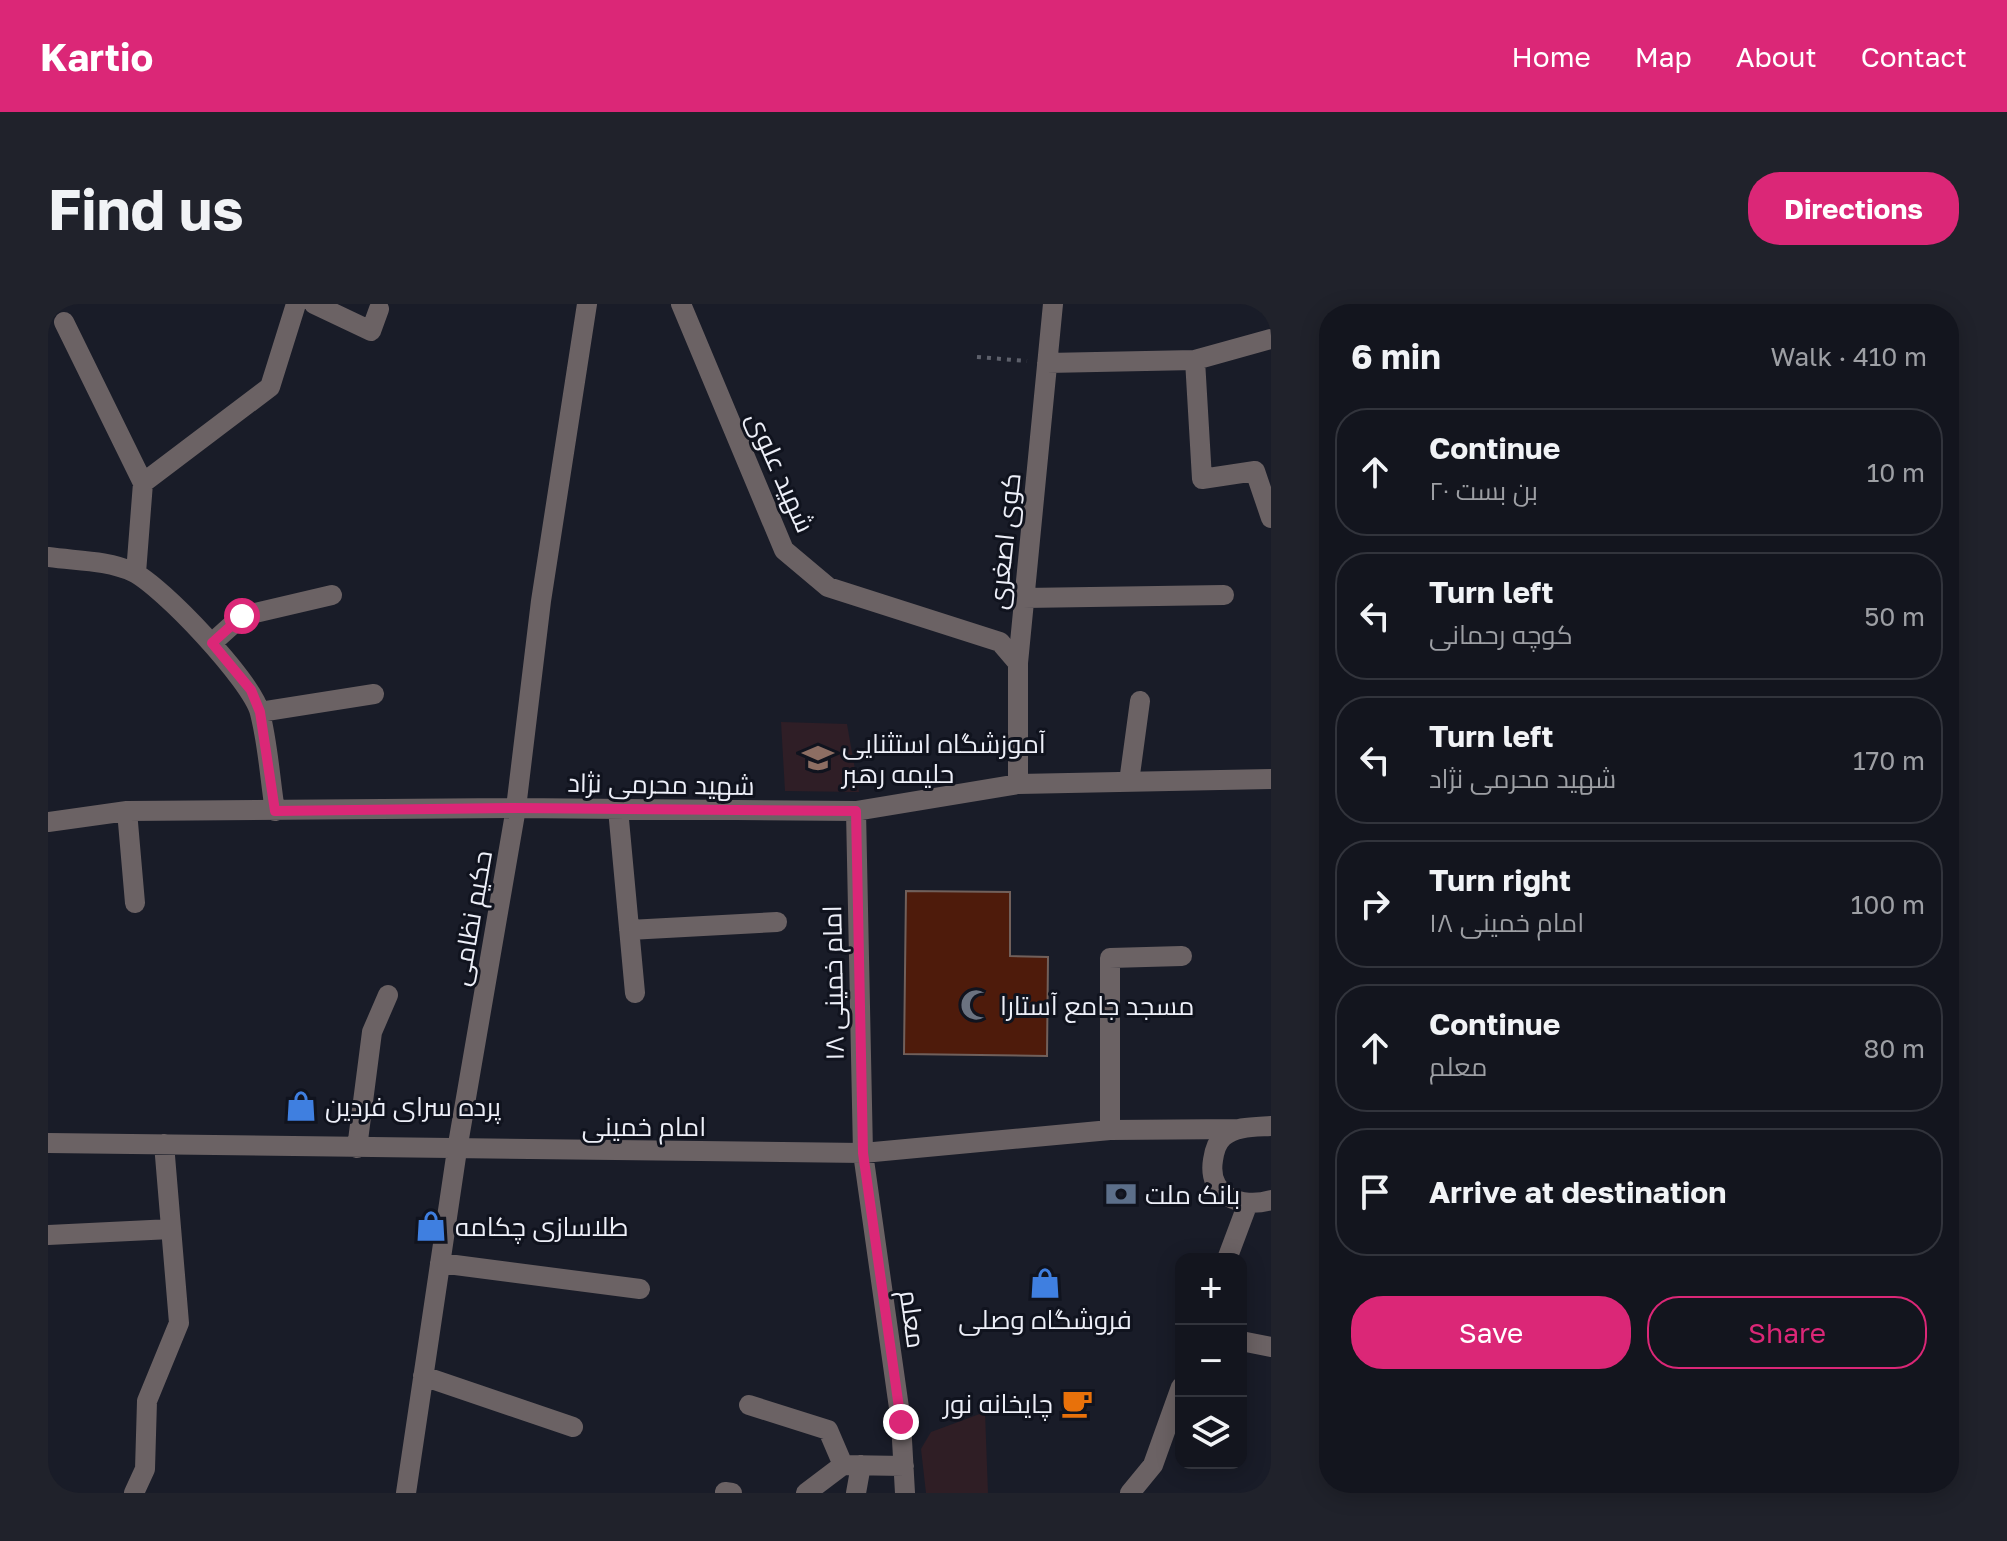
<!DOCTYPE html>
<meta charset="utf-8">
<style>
body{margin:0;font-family:"Golos Text",Cairo,sans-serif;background:#20222b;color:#f1f3f6}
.controls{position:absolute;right:24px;bottom:24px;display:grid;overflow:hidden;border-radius:16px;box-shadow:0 4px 20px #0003}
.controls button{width:72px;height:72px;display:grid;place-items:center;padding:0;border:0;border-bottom:2px solid #32343c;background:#13151e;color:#f1f3f6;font:40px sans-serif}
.stop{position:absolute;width:24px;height:24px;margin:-18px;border:6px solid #db2777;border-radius:50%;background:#fff}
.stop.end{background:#db2777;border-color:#fff;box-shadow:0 2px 8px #0008}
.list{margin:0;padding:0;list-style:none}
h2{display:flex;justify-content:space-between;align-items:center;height:104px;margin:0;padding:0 32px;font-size:34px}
h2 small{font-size:26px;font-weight:400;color:#9d9fa4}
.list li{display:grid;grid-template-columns:52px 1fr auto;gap:24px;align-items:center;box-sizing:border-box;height:128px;margin:0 16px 16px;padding:0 16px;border:2px solid #32343c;border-radius:32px}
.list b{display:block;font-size:30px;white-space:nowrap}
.list p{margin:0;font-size:26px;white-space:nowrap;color:#9d9fa4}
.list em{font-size:26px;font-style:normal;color:#9d9fa4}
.actions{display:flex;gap:16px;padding:24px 32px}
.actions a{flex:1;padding:18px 0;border:2px solid #db2777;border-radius:32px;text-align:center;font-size:28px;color:#db2777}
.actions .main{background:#db2777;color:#fff}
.icon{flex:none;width:44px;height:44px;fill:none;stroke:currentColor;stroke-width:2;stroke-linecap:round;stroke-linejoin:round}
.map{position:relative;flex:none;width:1223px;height:1189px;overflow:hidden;border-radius:32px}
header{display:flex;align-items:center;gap:48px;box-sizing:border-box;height:112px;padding:0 40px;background:#db2777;color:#fff}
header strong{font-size:38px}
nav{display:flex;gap:44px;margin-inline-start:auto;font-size:28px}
.intro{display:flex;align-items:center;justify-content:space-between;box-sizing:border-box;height:192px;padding:0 48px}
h1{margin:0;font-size:56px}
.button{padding:20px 36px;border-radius:32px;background:#db2777;color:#fff;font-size:28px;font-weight:700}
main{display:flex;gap:48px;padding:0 48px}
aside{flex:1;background:#13151e;border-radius:32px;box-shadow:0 4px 20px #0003}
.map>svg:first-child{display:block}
.commercial{fill:#2f1e25}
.education{fill:#2f1e26}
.building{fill:#4e1b0b;stroke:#71605b;stroke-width:2}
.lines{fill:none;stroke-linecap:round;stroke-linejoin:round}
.path{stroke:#5d606b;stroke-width:4;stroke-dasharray:4 6;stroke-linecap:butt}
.minor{stroke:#6b6264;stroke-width:20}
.route{stroke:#db2777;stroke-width:10}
.labels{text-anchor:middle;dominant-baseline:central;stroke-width:6;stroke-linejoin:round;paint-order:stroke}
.street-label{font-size:26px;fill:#edeff8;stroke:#10131e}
.poi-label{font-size:26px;fill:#edeff8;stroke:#10131e;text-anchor:start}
</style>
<header>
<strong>Kartio</strong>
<nav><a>Home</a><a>Map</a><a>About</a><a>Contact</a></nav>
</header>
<div class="intro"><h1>Find us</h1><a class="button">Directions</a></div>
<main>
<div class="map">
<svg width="1223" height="1189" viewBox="0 0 1223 1189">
<rect width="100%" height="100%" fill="#191c28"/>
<!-- commercial -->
<path class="commercial" d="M937 1108 940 1189H878L873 1145 883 1128Z"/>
<!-- education -->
<path class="education" d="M733 418 799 420 811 488 737 487Z"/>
<!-- building -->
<path class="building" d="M858 587 962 588V652L1000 653 999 752 856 750Z"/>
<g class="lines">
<!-- path -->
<path class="path" d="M929 53 979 57"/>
<!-- minor -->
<path class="minor" d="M266 0 323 27 331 5
M633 0 736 246 780 283 952 338 970 359
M16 18 95 179
M1147 56 1154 175 1207 167 1223 214
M999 59 1147 56 1223 35
M0 253C28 257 59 256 85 268 114 282 204 377 212 409 220 440 222 475 227 507
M88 269 95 179 222 83 248 0
M976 294 1176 291
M164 339 194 312 284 291
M212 408 326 390
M1081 478 1092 397
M970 480V359L1005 0
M570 505 587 689
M79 507 87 599
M808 507 815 849 853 1118 857 1189
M0 518 79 507 468 504 808 507 970 480 1223 475
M581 626 729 618
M1223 822C1208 823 1187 822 1175 833 1169 838 1166 849 1165 856 1159 892 1193 905 1223 896
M1062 826V654L1134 652
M0 839 815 849 1062 826 1191 825
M309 844 324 728 340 691
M0 931 123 925
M1179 955 1200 899
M392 959 592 985
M1193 1037 1223 1043
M375 1072 525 1123
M701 1101 780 1126 795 1161 856 1162
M677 1188 684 1189
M86 1189 97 1165 99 1097 131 1019 116 840
M358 1189 409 846 468 504 493 297 539 0
M758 1189 795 1161
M808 1189 813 1161
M1082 1189 1105 1161 1133 1083"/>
</g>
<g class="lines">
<!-- route -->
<path class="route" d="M194 312 164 339 203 386 212 408 227 507 468 504 808 507 815 849 853 1118"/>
</g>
<!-- icons -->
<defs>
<symbol id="school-bare" viewBox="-9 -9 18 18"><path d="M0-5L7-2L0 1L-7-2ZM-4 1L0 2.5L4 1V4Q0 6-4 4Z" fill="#8d6e63" stroke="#10131e" stroke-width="2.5" paint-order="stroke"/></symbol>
<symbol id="mosque-bare" viewBox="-9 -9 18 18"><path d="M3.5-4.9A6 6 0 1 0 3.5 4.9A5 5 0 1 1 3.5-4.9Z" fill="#6b7280" stroke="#10131e" stroke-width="2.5" paint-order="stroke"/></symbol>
<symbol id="shop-bare" viewBox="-9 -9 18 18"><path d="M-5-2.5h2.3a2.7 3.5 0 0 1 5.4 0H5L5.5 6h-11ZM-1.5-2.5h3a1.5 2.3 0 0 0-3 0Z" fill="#3f7fe0" stroke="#10131e" stroke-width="2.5" paint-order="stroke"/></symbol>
<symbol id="bank-bare" viewBox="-9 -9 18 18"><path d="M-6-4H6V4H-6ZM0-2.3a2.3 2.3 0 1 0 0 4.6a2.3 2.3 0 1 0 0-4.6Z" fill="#5c6f8a" stroke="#10131e" stroke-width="2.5" paint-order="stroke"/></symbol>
<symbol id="cafe-bare" viewBox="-9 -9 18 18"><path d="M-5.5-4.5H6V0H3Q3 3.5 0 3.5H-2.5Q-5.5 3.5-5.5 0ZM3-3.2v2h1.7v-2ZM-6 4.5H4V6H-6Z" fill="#e8710a" stroke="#10131e" stroke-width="2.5" paint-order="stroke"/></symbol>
</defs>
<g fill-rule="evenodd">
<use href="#school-bare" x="748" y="432" width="44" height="44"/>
<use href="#mosque-bare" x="906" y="679" width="44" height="44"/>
<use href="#shop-bare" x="231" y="780" width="44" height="44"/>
<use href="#bank-bare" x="1051" y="868" width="44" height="44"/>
<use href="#shop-bare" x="361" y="900" width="44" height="44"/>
<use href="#shop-bare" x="975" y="957" width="44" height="44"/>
<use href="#cafe-bare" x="1007" y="1077" width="44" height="44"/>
</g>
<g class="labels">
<!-- street labels -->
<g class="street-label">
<text transform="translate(733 168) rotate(66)">شهید علوی</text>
<text transform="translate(956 237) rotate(-84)">کوی اصغری</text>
<text transform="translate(613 480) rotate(1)">شهید محرمی نژاد</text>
<text transform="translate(423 614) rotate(-80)">حکیم نظامی</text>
<text transform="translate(785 679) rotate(-91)">امام خمینی ۱۸</text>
<text x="596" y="822">امام خمینی</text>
<text transform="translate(865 1015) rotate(82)">معلم</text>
</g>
<!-- poi labels -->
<g class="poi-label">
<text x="794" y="439">آموزشگاه استثنایی<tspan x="794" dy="30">حلیمه رهبر</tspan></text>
<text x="952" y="701">مسجد جامع آستارا</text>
<text x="277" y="802">پرده سرای فردین</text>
<text x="1097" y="890">بانک ملت</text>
<text x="407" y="922">طلاسازی چکامه</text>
<text x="997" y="1015" text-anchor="middle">فروشگاه وصلی</text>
<text x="1005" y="1099" text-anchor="end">چایخانه نور</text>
</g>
</g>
</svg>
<div class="controls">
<button>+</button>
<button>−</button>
<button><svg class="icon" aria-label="layers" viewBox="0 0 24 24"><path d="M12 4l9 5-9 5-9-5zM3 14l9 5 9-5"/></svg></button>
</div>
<div class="stop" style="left:194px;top:312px"></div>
<div class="stop end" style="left:853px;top:1118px"></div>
</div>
<aside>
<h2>6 min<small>Walk · 410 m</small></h2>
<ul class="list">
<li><svg class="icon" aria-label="ahead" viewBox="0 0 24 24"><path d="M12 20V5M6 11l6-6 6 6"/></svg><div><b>Continue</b><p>بن بست ۲۰</p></div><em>10 m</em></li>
<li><svg class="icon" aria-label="left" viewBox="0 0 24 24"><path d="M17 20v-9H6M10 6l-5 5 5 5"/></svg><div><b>Turn left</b><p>کوچه رحمانی</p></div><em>50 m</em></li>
<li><svg class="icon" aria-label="left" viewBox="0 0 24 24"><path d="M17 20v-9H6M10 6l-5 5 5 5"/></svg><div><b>Turn left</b><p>شهید محرمی نژاد</p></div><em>170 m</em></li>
<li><svg class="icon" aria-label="right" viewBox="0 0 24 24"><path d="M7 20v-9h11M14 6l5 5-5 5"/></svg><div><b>Turn right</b><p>امام خمینی ۱۸</p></div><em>100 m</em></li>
<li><svg class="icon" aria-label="ahead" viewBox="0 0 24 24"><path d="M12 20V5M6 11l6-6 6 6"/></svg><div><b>Continue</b><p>معلم</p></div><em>80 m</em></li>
<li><svg class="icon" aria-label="arrive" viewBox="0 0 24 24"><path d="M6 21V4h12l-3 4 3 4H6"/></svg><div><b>Arrive at destination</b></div></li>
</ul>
<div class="actions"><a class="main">Save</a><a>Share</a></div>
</aside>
</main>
